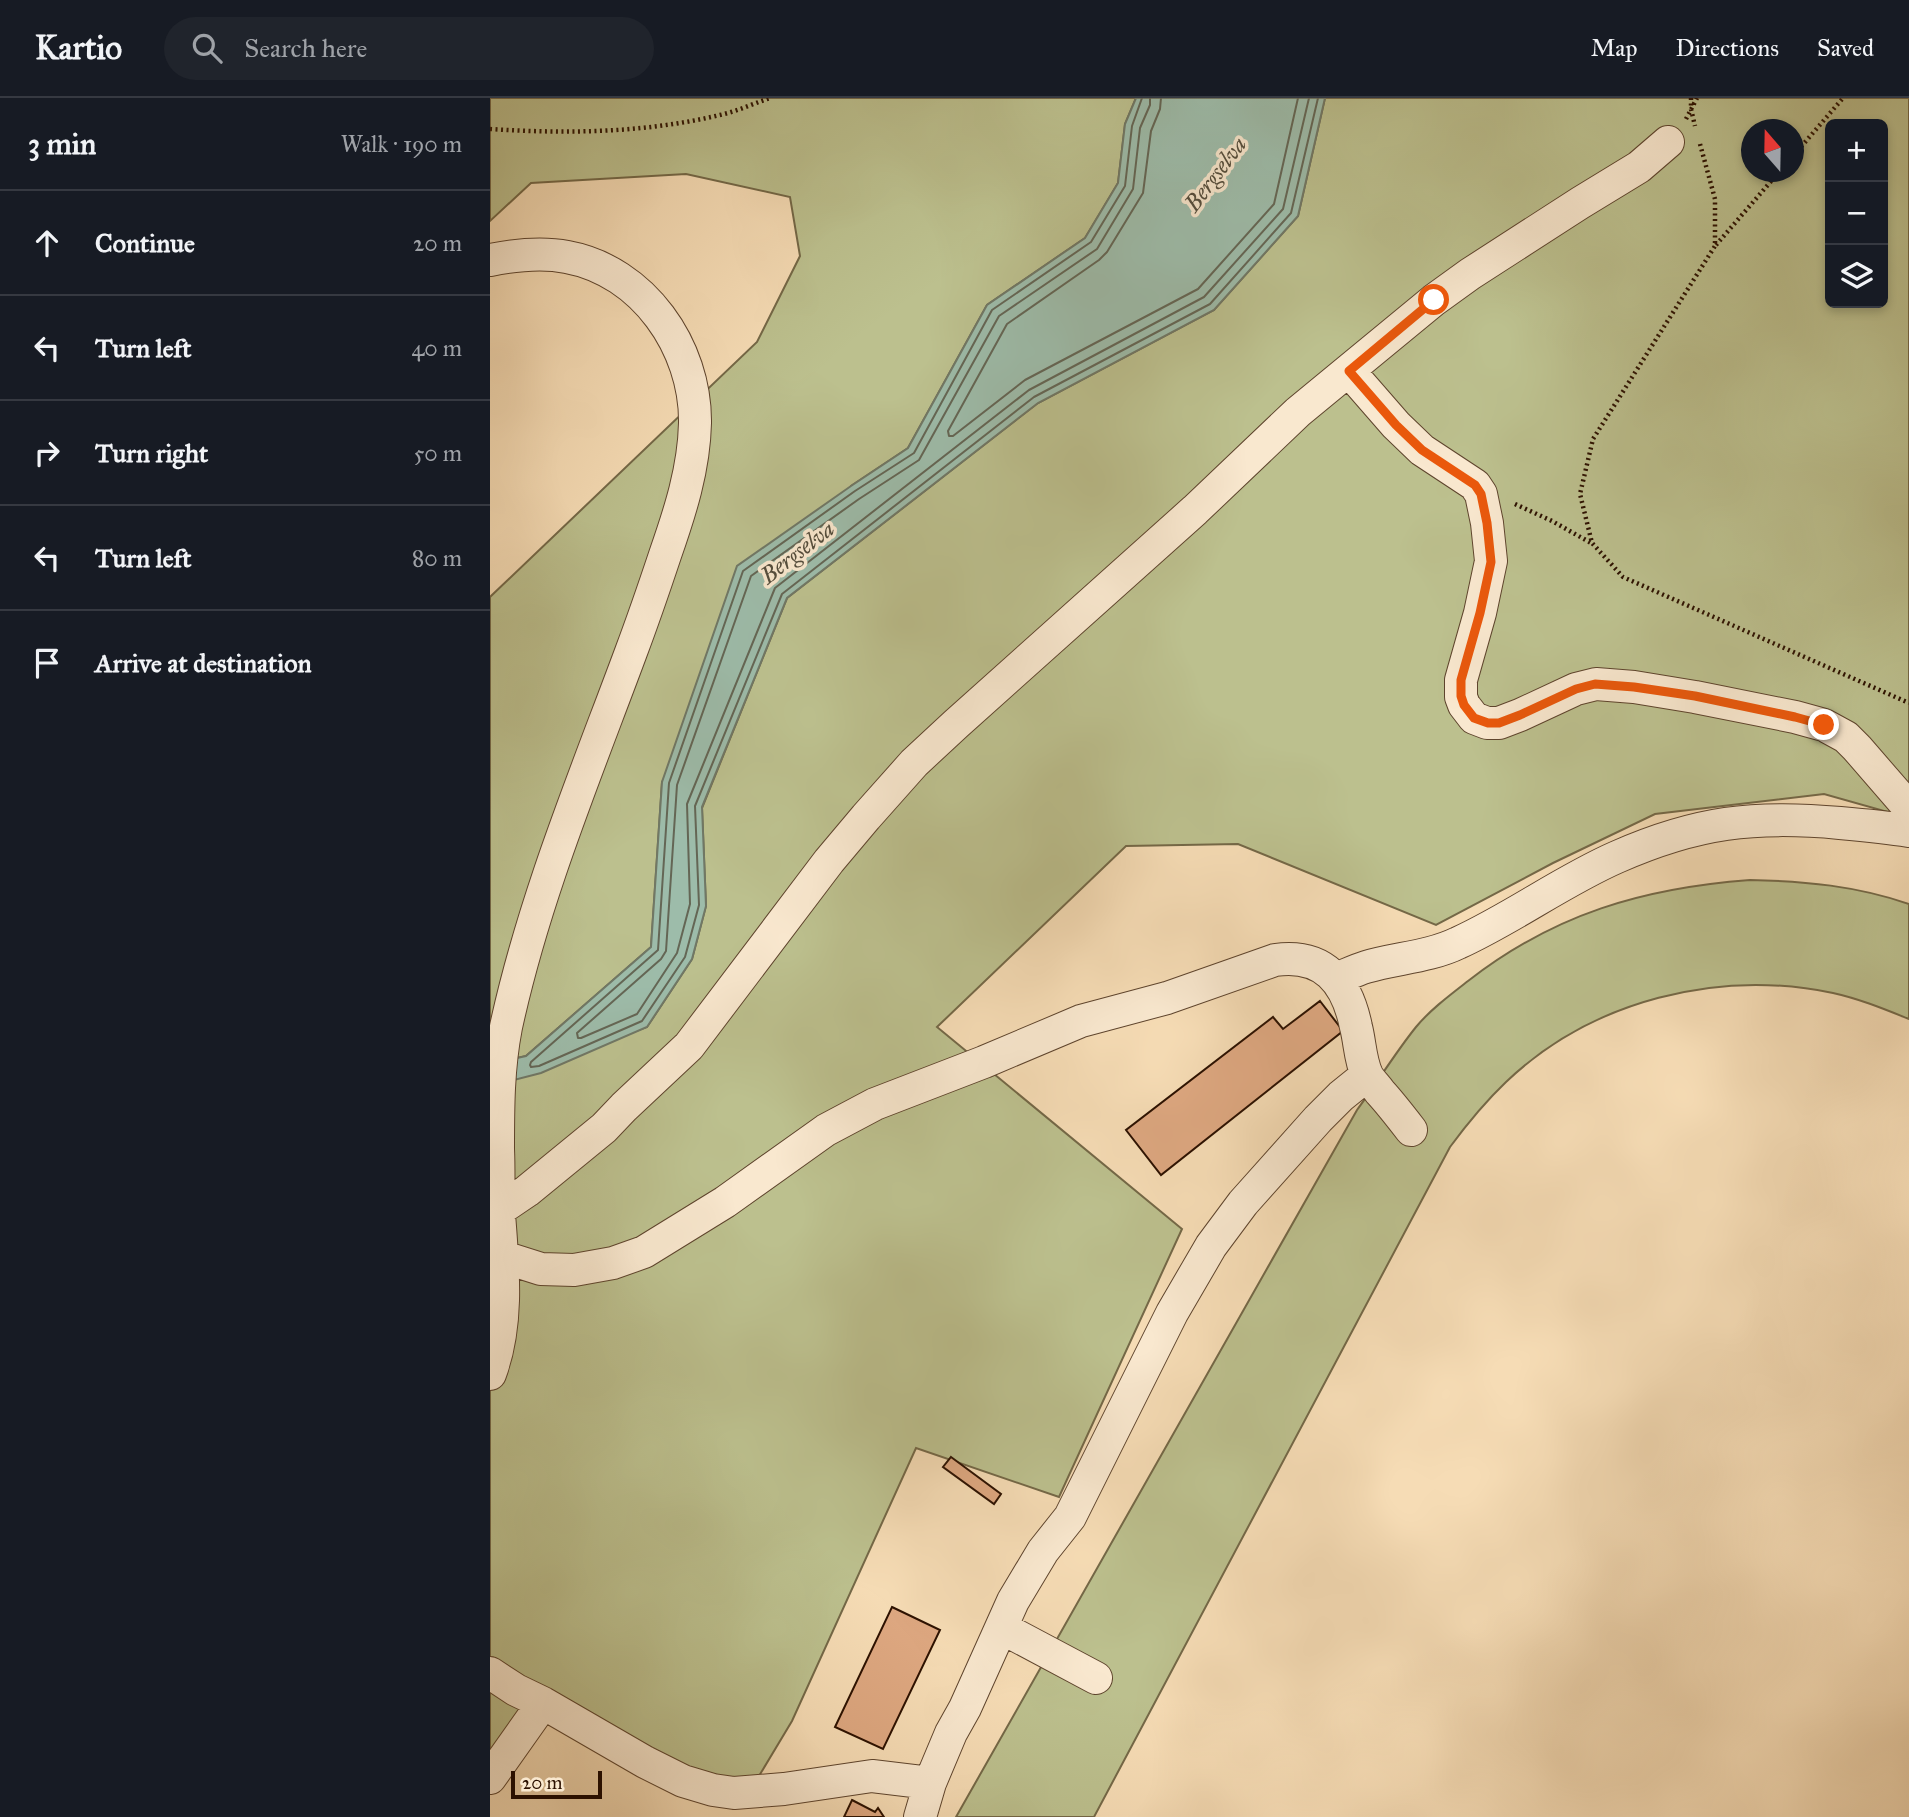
<!DOCTYPE html>
<meta charset="utf-8">
<style>
body{margin:0;font-family:"IM FELL Great Primer",serif;background:#20242c;color:#f1f3f6}
.controls{position:absolute;right:21px;top:21px;display:grid;overflow:hidden;border-radius:10px;box-shadow:0 4px 10px #0003}
.controls button{width:63px;height:63px;display:grid;place-items:center;padding:0;border:0;border-bottom:2px solid #363941;background:#171b24;color:#f1f3f6;font:35px sans-serif}
.compass{position:absolute;left:1251px;top:21px;width:63px;height:63px;border-radius:50%;background:#171b24;box-shadow:0 4px 10px #0003;rotate:340deg}
.scale{position:absolute;left:21px;bottom:18px;width:91px;box-sizing:border-box;padding-left:7px;border:4px solid #2c1100;border-top:0;font-size:19px;line-height:24px;white-space:nowrap;color:#2c1100;-webkit-text-stroke:5px #f9e8cf;paint-order:stroke}
.stop{position:absolute;width:21px;height:21px;margin:-16px;border:5px solid #ea580c;border-radius:50%;background:#fff}
.stop.end{background:#ea580c;border-color:#fff;box-shadow:0 2px 7px #0008}
.list{margin:0;padding:0;list-style:none}
h2{display:flex;justify-content:space-between;align-items:center;height:91px;margin:0;padding:0 28px;font-size:30px}
h2 small{font-size:23px;font-weight:400;color:#9ea1a6}
.list li{display:grid;grid-template-columns:46px 1fr auto;gap:21px;align-items:center;box-sizing:border-box;height:105px;padding:0 28px;border-top:2px solid #363941}
.list b{display:block;font-size:26px;white-space:nowrap}
.list em{font-size:23px;font-style:normal;color:#9ea1a6}
.icon{flex:none;width:38px;height:38px;fill:none;stroke:currentColor;stroke-width:2;stroke-linecap:round;stroke-linejoin:round}
.map{position:relative;flex:none;width:1419px;height:1719px;overflow:hidden}
header{display:flex;align-items:center;gap:42px;box-sizing:border-box;height:98px;padding:0 35px;background:#171b24;border-bottom:2px solid #363941}
header strong{font-size:33px}
nav{display:flex;gap:38px;margin-inline-start:auto;font-size:24px}
.search{width:490px;height:63px;background:#20242c;display:flex;align-items:center;gap:18px;box-sizing:border-box;padding:0 24px;border-radius:38px;color:#9ea1a6;font-size:26px}
main{display:flex}
aside{flex:1;background:#171b24}
.map>svg:first-child{display:block}
.green{fill:#bcc08e;stroke:#746847;stroke-width:2;fill-rule:evenodd}
.water{fill:#9dbcaa;stroke:#707866;stroke-width:2}
.lines{fill:none;stroke-linecap:round;stroke-linejoin:round}
.shore{stroke:#646655;stroke-width:2}
.building{fill:#dea881;stroke:#2c1100;stroke-width:2}
.minor-casing{stroke:#5e442d;stroke-width:34}
.path{stroke:#2c1100;stroke-width:4.5;stroke-dasharray:2 3.5;stroke-linecap:butt}
.minor{stroke:#f9e8cf;stroke-width:32}
.route{stroke:#ea580c;stroke-width:9}
.labels{text-anchor:middle;dominant-baseline:central;stroke-width:7;stroke-linejoin:round;paint-order:stroke}
.water-label{font-size:23px;font-style:italic;fill:#544d3c;stroke:#f9e8cf}
</style>
<header>
<strong>Kartio</strong>
<div class="search"><svg class="icon" aria-label="search" viewBox="0 0 24 24"><circle cx="10" cy="10" r="6"/><path d="M15 15l6 6"/></svg>Search here</div>
<nav><a>Map</a><a>Directions</a><a>Saved</a></nav>
</header>
<main>
<aside>
<h2>3 min<small>Walk · 190 m</small></h2>
<ul class="list">
<li><svg class="icon" aria-label="ahead" viewBox="0 0 24 24"><path d="M12 20V5M6 11l6-6 6 6"/></svg><div><b>Continue</b></div><em>20 m</em></li>
<li><svg class="icon" aria-label="left" viewBox="0 0 24 24"><path d="M17 20v-9H6M10 6l-5 5 5 5"/></svg><div><b>Turn left</b></div><em>40 m</em></li>
<li><svg class="icon" aria-label="right" viewBox="0 0 24 24"><path d="M7 20v-9h11M14 6l5 5-5 5"/></svg><div><b>Turn right</b></div><em>50 m</em></li>
<li><svg class="icon" aria-label="left" viewBox="0 0 24 24"><path d="M17 20v-9H6M10 6l-5 5 5 5"/></svg><div><b>Turn left</b></div><em>80 m</em></li>
<li><svg class="icon" aria-label="arrive" viewBox="0 0 24 24"><path d="M6 21V4h12l-3 4 3 4H6"/></svg><div><b>Arrive at destination</b></div></li>
</ul>
</aside>
<div class="map">
<svg width="1419" height="1719" viewBox="0 0 1419 1719">
<rect width="100%" height="100%" fill="#f6dcb5"/>
<filter id="stains"><feTurbulence type="fractalNoise" baseFrequency=".00286" numOctaves="4"/><feColorMatrix values="0 0 0 0 .2 0 0 0 0 .09 0 0 0 0 .02 0 0 0 .5 -.17"/></filter>
<radialGradient id="worn" r=".72"><stop offset=".6" stop-color="#630" stop-opacity="0"/><stop offset="1" stop-color="#630" stop-opacity=".3"/></radialGradient>
<!-- green -->
<path class="green" d="M0 0H646L635 26 628 85 595 140 497 207 418 350 361 388 172 684 161 849 36 958 0 966V499L267 244 310 158 300 99 196 76 41 85 0 123Z
M835 0H1419V720L1334 696 1165 716 1063 765 946 827 748 746 636 748 447 929 692 1131 569 1399 426 1350 302 1623 254 1703 52 1598 0 1675V988L157 929 202 861 216 808 212 710 297 500 548 305 724 212 808 118ZM1340 26H1393V205H1340ZM1262 32H1304V74H1262Z
M1260 782C1315 783 1367 788 1419 806V921C1394 911 1370 901 1343 895 1228 871 1102 902 1016 984 995 1004 977 1026 960 1049L604 1719H466L867 1012C887 985 905 955 926 929 940 912 960 897 978 883 1064 816 1153 790 1260 782Z"/>
<!-- water -->
<path class="water" d="M646 0H835L808 118 724 212 548 305 297 500 212 709 216 808 202 861 157 929 51 975 0 988V966L36 958 161 849 172 684 247 468 361 388 418 350 497 207 595 140 628 85 635 26Z"/>
<g class="lines">
<!-- shore -->
<path class="shore" d="M652 0 642 28 635 88 601 144 502 212 424 355 365 393 253 473 179 685 168 852 41 964 40 967 41 969 49 968 152 923 195 859 209 807 205 708 292 496 544 299 720 206 801 115 828 0
M660 0V7L650 30 643 91 607 151 509 218 429 362 369 401 261 478 187 687 176 853 171 861 87 935 88 940H91L147 916 187 855 200 806 197 706 285 490 539 292 714 199 793 111 819 0
M671 0 670 11 661 33 653 95 617 154 609 162 517 226 458 333 459 338H463L535 282 708 191 784 106 808 0"/>
</g>
<!-- building -->
<path class="building" d="M830 903 853 933 671 1077 636 1032 783 919 793 931Z
M461 1359 511 1396 504 1406 453 1369Z
M402 1509 450 1532 393 1651 345 1629Z
M362 1702 385 1714 388 1710 394 1719H354Z"/>
<g class="lines">
<defs>
<path id="minor" d="M0 162C25 157 52 154 77 159 153 173 206 249 205 325 204 371 190 414 175 457 164 490 153 522 141 554 95 678 44 800 16 929 8 970 8 1010 8 1051 9 1073 8 1095 9 1116 13 1169 19 1225 0 1276
M859 273 906 327 932 352 985 387 991 396 997 425 1001 463 990 515 971 582V599L974 607 984 620 997 625H1009L1030 617 1086 591 1106 586 1144 589 1205 599 1305 619 1334 627 1356 639 1367 650 1419 710
M846 881C856 877 866 872 876 869 906 860 939 859 968 845 1023 820 1072 783 1127 759 1206 724 1265 717 1350 725 1373 727 1396 729 1419 733
M0 1118 37 1093 114 1030 134 1009 199 948 339 763 376 719 424 665 466 626 705 412 808 314 944 202 980 176 1090 105 1149 69 1178 44
M13 1159 51 1171 84 1172 123 1165 154 1154 235 1104 336 1032 385 1006 494 964 591 923 677 900 785 862C834 855 857 884 866 929 870 944 870 962 877 977 880 983 886 988 890 994 901 1006 911 1019 921 1032
M512 1530 606 1580
M0 1575 26 1592 53 1605 155 1664 193 1683 223 1692 244 1695 294 1691 382 1678 440 1685
M0 1680 53 1605
M430 1719 440 1685 461 1635 475 1610 523 1503 553 1453 580 1419 682 1215 721 1148 753 1105 828 1021 851 998 877 977"/>
</defs>
<!-- minor casing -->
<use href="#minor" class="minor-casing"/>
<!-- path -->
<path class="path" d="M1201 0V11L1205 28
M1196 21 1207 0
M0 31C79 36 157 35 234 16 250 12 265 5 280 0
M1210 46 1225 101V148L1103 341 1090 396 1102 445 1133 479 1419 605
M1304 57 1353 0
M1226 147 1289 74
M1025 406 1062 423 1101 445"/>
<!-- minor -->
<use href="#minor" class="minor"/>
</g>
<g class="lines">
<!-- route -->
<path class="route" d="M944 202 859 273 906 327 932 352 985 387 991 396 997 425 1001 464 990 515 971 582V598L974 607 984 620 998 625H1009L1030 617 1086 591 1105 586 1144 589 1205 598 1305 619 1334 627"/>
</g>
<g class="labels">
<!-- water labels -->
<g class="water-label">
<text transform="translate(725 76) rotate(-53)">Bergselva</text>
<text transform="translate(307 454) rotate(-38)">Bergselva</text>
</g>
</g>
<rect width="100%" height="100%" filter="url(#stains)"/>
<rect width="100%" height="100%" fill="url(#worn)"/>
</svg>
<div class="controls">
<button>+</button>
<button>−</button>
<button><svg class="icon" aria-label="layers" viewBox="0 0 24 24"><path d="M12 4l9 5-9 5-9-5zM3 14l9 5 9-5"/></svg></button>
</div>
<svg class="compass" viewBox="-18 -18 36 36"><path d="M0-13l5 13h-10z" fill="#e53935"/><path d="M0 13l5-13h-10z" fill="#9ea1a6"/></svg>
<div class="scale">20 m</div>
<div class="stop" style="left:944px;top:202px"></div>
<div class="stop end" style="left:1334px;top:627px"></div>
</div>
</main>
